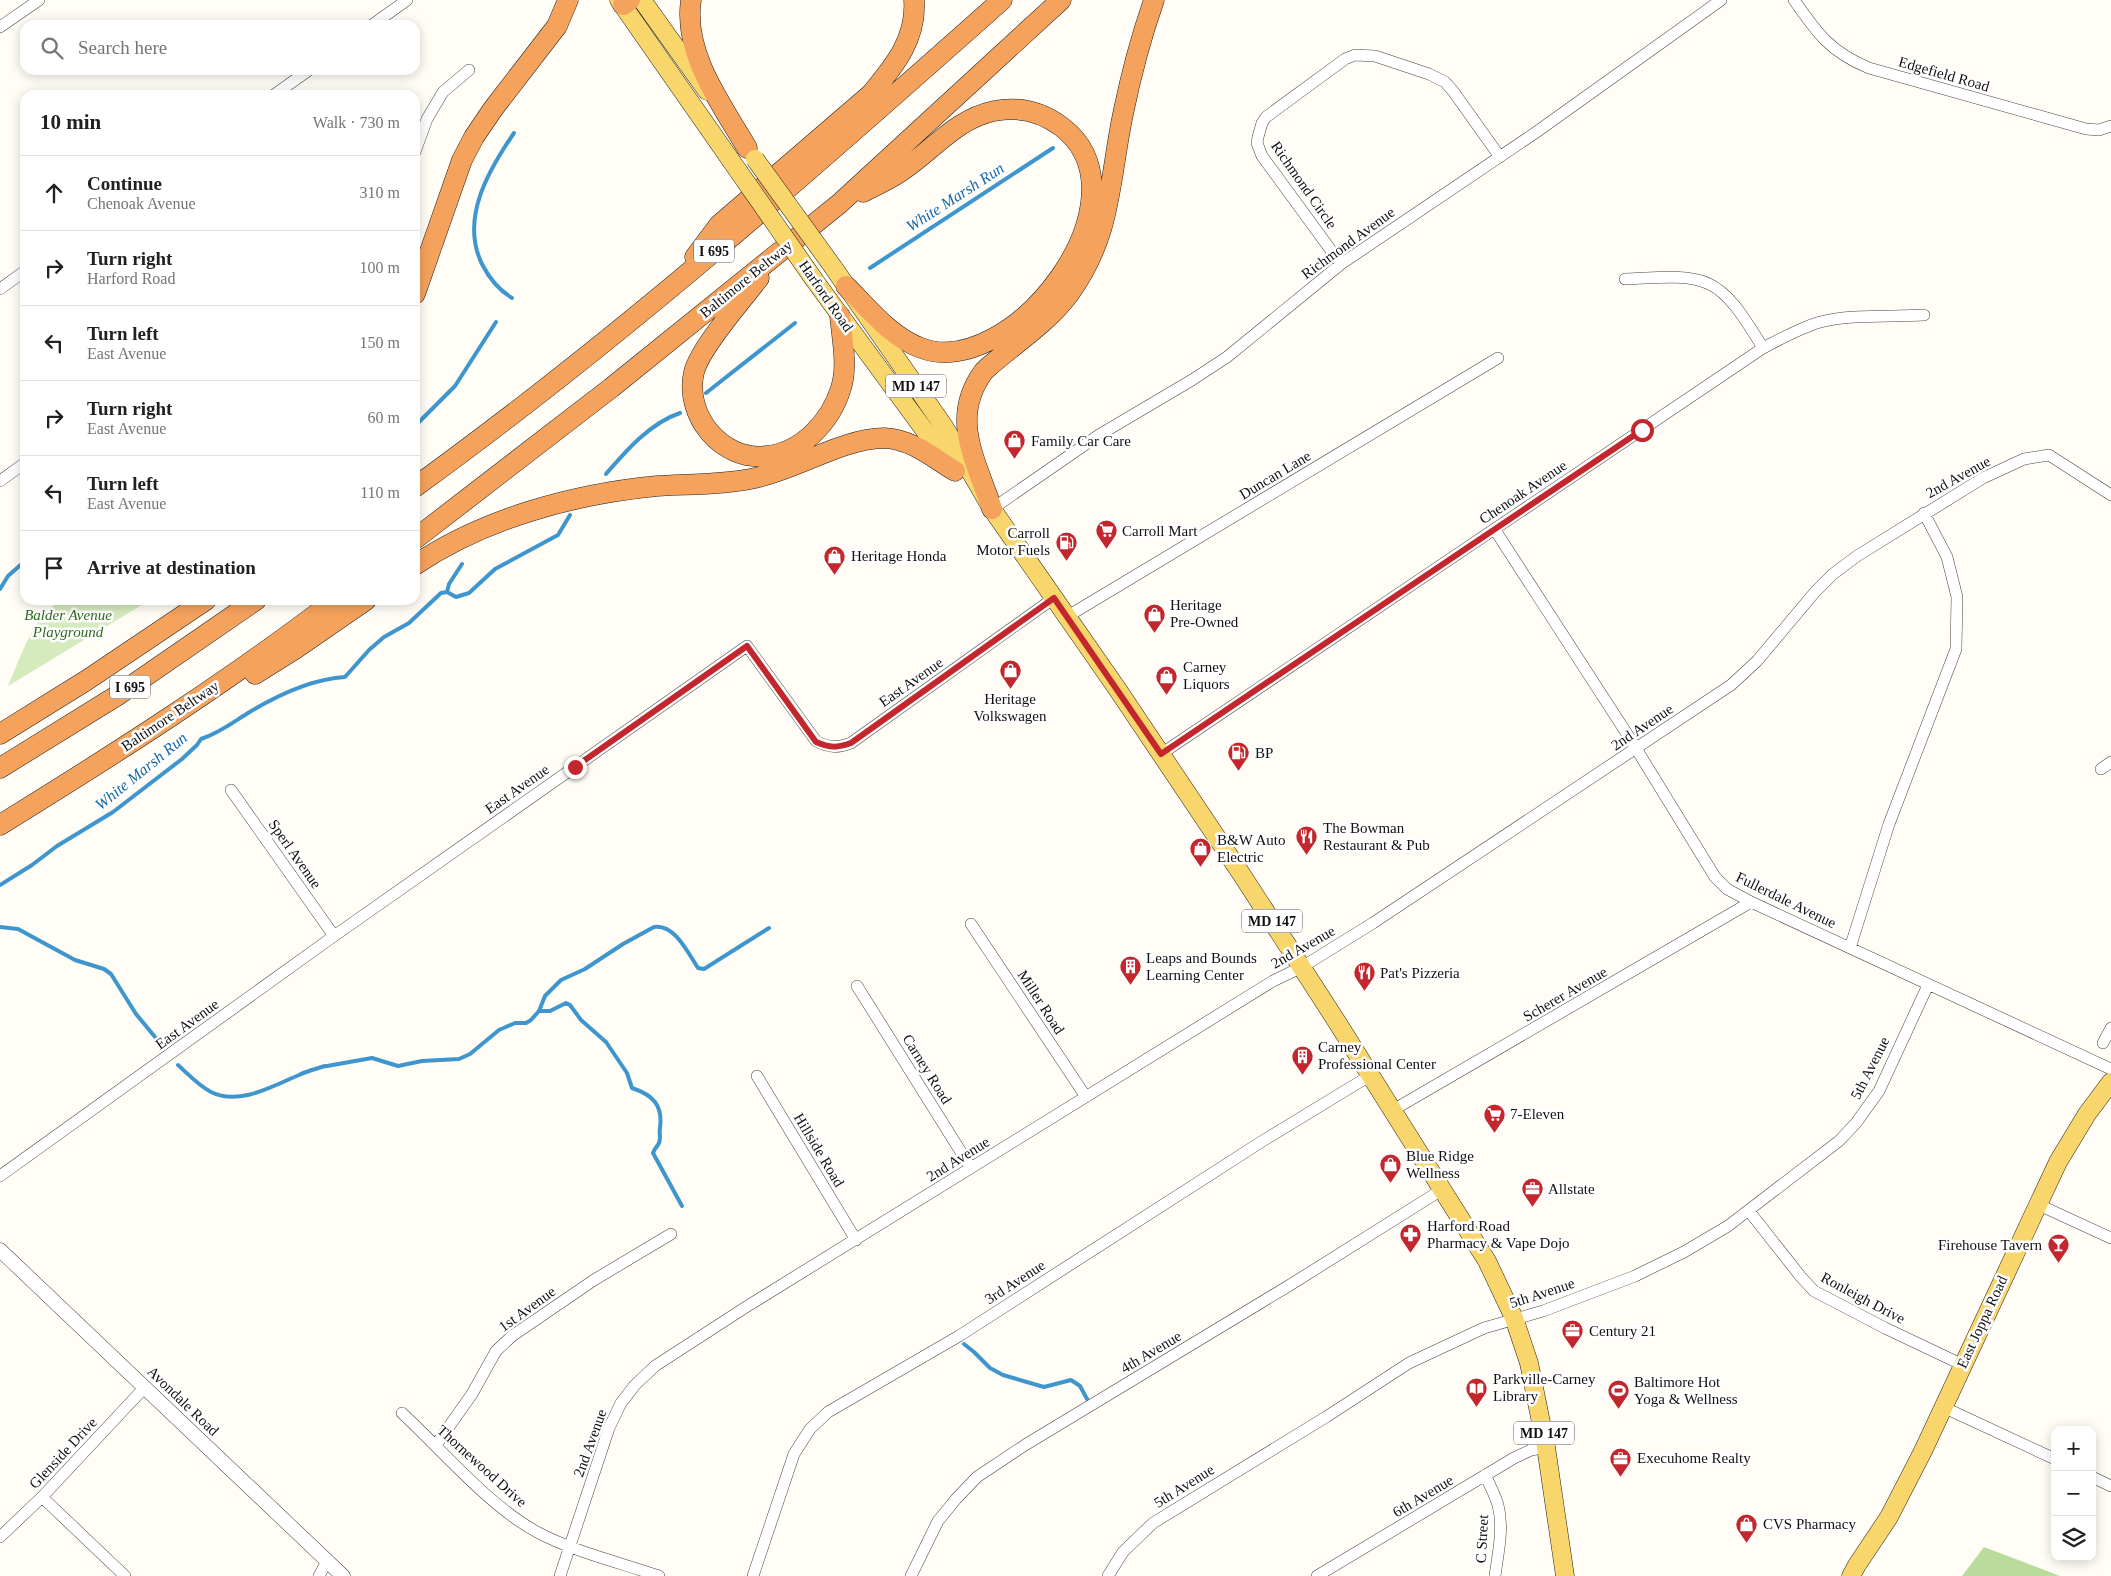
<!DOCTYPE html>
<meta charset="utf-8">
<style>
body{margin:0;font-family:Georgia,serif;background:#f6f6f6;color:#202124}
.controls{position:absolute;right:15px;bottom:15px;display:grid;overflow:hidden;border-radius:10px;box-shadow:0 2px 12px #0003}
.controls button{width:45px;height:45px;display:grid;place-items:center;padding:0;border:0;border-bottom:1px solid #e0e0e0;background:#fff;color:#202124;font:25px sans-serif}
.stop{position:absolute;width:15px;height:15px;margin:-11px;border:4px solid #c4262e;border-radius:50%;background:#fff}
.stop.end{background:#c4262e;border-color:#fff;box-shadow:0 1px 5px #0008}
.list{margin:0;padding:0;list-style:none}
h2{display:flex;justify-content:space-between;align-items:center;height:65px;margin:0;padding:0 20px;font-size:21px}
h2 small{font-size:16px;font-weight:400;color:#757577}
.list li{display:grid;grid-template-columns:32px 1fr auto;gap:15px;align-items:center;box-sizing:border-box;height:75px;padding:0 20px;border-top:1px solid #e0e0e0}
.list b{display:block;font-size:19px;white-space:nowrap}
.list p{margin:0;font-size:16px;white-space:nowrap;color:#757577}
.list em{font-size:16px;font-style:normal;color:#757577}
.icon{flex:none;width:28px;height:28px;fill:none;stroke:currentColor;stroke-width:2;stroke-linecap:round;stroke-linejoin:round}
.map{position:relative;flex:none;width:2111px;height:1576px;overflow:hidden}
.search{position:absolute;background:#fff;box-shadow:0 2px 12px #0003;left:20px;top:20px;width:400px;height:55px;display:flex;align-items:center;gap:12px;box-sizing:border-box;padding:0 18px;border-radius:15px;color:#757577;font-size:19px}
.panel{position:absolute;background:#fff;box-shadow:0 2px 12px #0003;left:20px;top:90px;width:400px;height:515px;border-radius:15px}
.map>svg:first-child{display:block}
.green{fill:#d5ebbd}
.forest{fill:#b9dc9c}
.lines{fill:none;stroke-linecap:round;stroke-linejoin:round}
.stream{stroke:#3f96cf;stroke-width:4}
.minor-casing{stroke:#444;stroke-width:12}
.tertiary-casing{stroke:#444;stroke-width:15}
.primary-casing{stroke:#222;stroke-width:19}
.motorway-casing{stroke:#222;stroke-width:21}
.minor{stroke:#fff;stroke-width:11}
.tertiary{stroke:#fff;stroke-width:14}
.primary{stroke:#f9d66b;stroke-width:18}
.motorway{stroke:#f5a25d;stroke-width:20}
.primary-bridge-casing{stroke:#222;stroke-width:19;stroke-linecap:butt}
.primary-bridge{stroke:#f9d66b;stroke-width:18}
.route{stroke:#c4262e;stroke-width:6}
.labels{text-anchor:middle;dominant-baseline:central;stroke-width:5;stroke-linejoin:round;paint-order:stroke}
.shield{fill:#fff;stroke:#585858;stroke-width:1}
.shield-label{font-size:14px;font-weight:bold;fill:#111}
.street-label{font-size:15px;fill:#111;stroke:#fff}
.poi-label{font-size:15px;fill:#111;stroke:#fff;text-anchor:start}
.park-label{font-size:15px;font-style:italic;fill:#2f6b1f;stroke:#fff}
.water-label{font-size:16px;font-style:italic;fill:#1768a6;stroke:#fff}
</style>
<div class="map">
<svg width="2111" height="1576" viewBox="0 0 2111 1576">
<rect width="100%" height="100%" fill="#fffdf5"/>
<!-- green -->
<path class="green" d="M61 600H150L8 686C21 657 32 618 61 600Z"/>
<!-- forest -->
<path class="forest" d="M1984 1547 2060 1576H1962Z"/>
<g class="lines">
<!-- stream -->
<path class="stream" d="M870 268 1053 148
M512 298C499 290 489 278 482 264 460 219 488 171 514 133
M706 393 795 323
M415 426 455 386 496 322
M606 474C626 451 650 423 680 413
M0 589 8 576 25 561
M447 592 449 584 462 564
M156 600 162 602 170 600
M0 885 32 865 57 846 113 812 182 759 197 745 201 739C219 733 232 723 248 713 276 696 312 679 345 677L369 650 384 637 409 623 441 593 447 592 456 597 469 593 495 569 558 535 570 515
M0 927 18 929 75 960 104 969 111 974 136 1014 160 1043
M539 1011H550L566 1003 570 1005 581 1020 606 1042 627 1073 632 1088C653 1095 663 1105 660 1128 659 1133 661 1139 659 1143 657 1147 654 1149 653 1153L682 1206
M178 1065C188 1074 198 1085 211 1092 239 1106 273 1086 299 1075 307 1071 316 1069 325 1066
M327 1066 372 1058 398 1066 422 1061 459 1059 470 1054 499 1030 515 1023H526L531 1020 539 1011 545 996 561 980 585 969 623 944 654 927C675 924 688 953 698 968L704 969 769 928
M964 1344 974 1352 990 1368 1003 1375 1044 1387 1071 1380 1080 1386 1087 1399"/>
<defs>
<path id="minor" d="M1794 0C1817 33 1830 52 1869 68L2086 129 2099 130 2111 126
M372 25 407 0
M0 27 39 0
M274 95 309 70
M415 152 427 119 443 92 469 70
M1341 264 1262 156 1257 143 1258 137 1262 123 1266 117 1345 59 1355 55 1375 56 1429 74 1445 82 1453 91 1500 157
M1625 279C1710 274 1718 274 1763 348
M0 289 25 271
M0 481 25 463
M992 509 1099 435 1192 380 1227 357 1341 264 1535 133 1721 0
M1495 530 1629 737 1715 877 1727 889 1751 902 2111 1069
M1068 616 1498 358
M1161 754 1763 348C1782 338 1800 328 1820 322 1851 314 1892 317 1924 315
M2101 769 2111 762
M231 790 334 936
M971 924 1086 1097
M1850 948 1889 824 1956 649 1957 597 1947 557 1924 513
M857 986 971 1168
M2103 1043 2111 1028
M757 1076 856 1240
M1393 1110 1751 902
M0 1176 334 936 747 646 816 741C830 748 837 748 851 743L1054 598
M2037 1204 2111 1238
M1749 1211 1801 1277 1814 1291 1885 1328 1963 1365
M1943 1407 2055 1459
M402 1413C443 1451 489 1506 537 1532 572 1551 621 1563 659 1576
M436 1445 472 1394 496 1351 512 1336 594 1280 671 1234
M1485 1475C1490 1485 1495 1495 1498 1505 1504 1528 1498 1553 1495 1576
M2092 1477 2111 1486
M42 1497 125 1576
M0 1537 42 1497 145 1387
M319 1576 327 1561
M560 1576 609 1428 621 1403 635 1385 655 1366 746 1307 1273 981 1302 967 1373 923 1731 685 1757 661 1815 592 1833 574 1857 556 1983 478 2024 459 2049 455 2111 495
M753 1576 794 1454 810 1429 828 1412 959 1336 1261 1142 1371 1075
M911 1576 938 1521 956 1499 977 1477 1025 1445 1290 1285 1443 1189
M1108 1576 1123 1552 1153 1523 1326 1417 1409 1363 1484 1328 1543 1311 1635 1276 1684 1252 1728 1226 1839 1141 1856 1123 1879 1091 1928 985
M1317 1576 1514 1458 1531 1450 1546 1447"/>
<path id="tertiary" d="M0 1250 343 1576"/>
<path id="primary" d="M619 0 739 172
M642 0 707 91
M833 267 945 428 992 509 1118 690 1242 875 1337 1022 1487 1261 1514 1318 1529 1363 1546 1447 1565 1576
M815 281 950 465
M1851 1576 1857 1565 1889 1517 1923 1451 2058 1162 2087 1114 2111 1082"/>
<path id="motorway" d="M691 0C683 54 721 103 747 148
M623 5 630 0
M695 257 719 225 871 94C894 66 917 39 914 0
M759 278C743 299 700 348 694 372 684 415 721 461 766 456 802 453 831 421 841 388 848 366 842 339 840 316
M846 286C869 309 891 337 921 348 1012 382 1154 198 1062 127 1042 112 1019 106 994 111 956 119 934 149 903 170 891 179 876 185 863 192
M415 294 462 160 474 137 493 109 557 26 568 0
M415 487C621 338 812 169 1002 0
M992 509C976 460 949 418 984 371 1012 345 1046 325 1069 294 1112 235 1109 181 1123 114 1131 75 1141 37 1154 0
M415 539 611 388 839 204 1061 0
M415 565C485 518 574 494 657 486 689 484 723 485 755 478 796 469 845 438 884 438 912 439 933 458 955 471
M255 674 295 649 366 600
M0 734 87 680 206 600
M0 768 118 695 256 600
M0 825C115 754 228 682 335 600"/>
</defs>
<!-- minor casing -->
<use href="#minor" class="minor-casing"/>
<!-- tertiary casing -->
<use href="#tertiary" class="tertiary-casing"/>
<!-- primary casing -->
<use href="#primary" class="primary-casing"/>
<!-- motorway casing -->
<use href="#motorway" class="motorway-casing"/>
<!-- minor -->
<use href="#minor" class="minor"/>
<!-- tertiary -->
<use href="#tertiary" class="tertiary"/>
<!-- primary -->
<use href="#primary" class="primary"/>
<!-- motorway -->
<use href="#motorway" class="motorway"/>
<defs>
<path id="primary-bridge" d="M755 159 833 267
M739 172 815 281"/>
</defs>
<!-- primary-bridge casing -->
<use href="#primary-bridge" class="primary-bridge-casing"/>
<!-- primary-bridge -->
<use href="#primary-bridge" class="primary-bridge"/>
</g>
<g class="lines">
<!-- route -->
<path class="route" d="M575 767 747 646 816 742C830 748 837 748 851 743L1054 598 1161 754 1642 430"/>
</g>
<!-- icons -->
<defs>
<symbol id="shop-pin" viewBox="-11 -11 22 30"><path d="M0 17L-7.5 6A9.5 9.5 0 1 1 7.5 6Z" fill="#c4262e" stroke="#fff"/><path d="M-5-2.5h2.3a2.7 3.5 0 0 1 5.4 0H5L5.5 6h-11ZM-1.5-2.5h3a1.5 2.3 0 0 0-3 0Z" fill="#fff"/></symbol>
<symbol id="supermarket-pin" viewBox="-11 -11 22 30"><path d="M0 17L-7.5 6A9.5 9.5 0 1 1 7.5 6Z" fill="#c4262e" stroke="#fff"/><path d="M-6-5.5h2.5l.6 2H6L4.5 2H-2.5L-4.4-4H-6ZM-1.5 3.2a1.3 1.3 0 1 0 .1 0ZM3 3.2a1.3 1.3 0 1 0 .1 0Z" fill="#fff"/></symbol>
<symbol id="fuel-pin" viewBox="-11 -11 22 30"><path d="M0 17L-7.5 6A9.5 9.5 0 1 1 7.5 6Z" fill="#c4262e" stroke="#fff"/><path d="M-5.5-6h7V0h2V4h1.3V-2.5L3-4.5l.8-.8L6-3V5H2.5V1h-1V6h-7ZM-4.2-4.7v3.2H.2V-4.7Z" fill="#fff"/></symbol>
<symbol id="restaurant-pin" viewBox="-11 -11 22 30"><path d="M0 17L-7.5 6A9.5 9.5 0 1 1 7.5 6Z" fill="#c4262e" stroke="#fff"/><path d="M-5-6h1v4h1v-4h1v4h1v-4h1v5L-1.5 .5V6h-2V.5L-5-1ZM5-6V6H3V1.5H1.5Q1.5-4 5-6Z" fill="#fff"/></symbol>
<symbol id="building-pin" viewBox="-11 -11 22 30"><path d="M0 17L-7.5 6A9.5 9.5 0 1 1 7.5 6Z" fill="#c4262e" stroke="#fff"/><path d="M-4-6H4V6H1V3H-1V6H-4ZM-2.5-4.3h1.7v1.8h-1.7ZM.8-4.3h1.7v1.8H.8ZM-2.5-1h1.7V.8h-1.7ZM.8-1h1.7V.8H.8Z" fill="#fff"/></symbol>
<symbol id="office-pin" viewBox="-11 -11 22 30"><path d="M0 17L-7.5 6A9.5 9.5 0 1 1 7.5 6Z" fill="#c4262e" stroke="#fff"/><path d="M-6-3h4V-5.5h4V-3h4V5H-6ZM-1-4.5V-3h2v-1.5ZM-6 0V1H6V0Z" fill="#fff"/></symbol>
<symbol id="pharmacy-pin" viewBox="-11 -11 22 30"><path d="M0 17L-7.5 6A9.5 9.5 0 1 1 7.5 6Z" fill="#c4262e" stroke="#fff"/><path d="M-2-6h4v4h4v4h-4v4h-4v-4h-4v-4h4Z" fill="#fff"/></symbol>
<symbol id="bar-pin" viewBox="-11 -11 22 30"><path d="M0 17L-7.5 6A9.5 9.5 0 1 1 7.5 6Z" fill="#c4262e" stroke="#fff"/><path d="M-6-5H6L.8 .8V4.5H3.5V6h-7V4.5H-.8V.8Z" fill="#fff"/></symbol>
<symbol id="library-pin" viewBox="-11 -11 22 30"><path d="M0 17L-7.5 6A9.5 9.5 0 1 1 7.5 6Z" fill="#c4262e" stroke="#fff"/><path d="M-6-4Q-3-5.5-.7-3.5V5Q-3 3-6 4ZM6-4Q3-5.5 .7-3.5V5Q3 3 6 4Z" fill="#fff"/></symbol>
<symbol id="stadium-pin" viewBox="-11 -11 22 30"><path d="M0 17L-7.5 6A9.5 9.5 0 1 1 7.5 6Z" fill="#c4262e" stroke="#fff"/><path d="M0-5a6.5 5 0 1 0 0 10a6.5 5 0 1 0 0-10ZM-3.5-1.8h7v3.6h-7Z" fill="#fff"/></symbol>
</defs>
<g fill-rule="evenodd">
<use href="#shop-pin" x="1002" y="428" width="25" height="34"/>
<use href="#supermarket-pin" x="1094" y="518" width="25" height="34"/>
<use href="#fuel-pin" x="1054" y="530" width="25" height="34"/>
<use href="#shop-pin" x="822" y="544" width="25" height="34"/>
<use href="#shop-pin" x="1142" y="602" width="25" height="34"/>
<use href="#shop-pin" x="998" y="658" width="25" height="34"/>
<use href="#shop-pin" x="1154" y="664" width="25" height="34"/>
<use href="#fuel-pin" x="1226" y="740" width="25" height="34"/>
<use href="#restaurant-pin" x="1294" y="824" width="25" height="34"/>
<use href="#shop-pin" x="1188" y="836" width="25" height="34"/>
<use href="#building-pin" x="1118" y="954" width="25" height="34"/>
<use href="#restaurant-pin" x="1352" y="960" width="25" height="34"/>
<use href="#building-pin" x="1290" y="1044" width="25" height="34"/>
<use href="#supermarket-pin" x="1482" y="1102" width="25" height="34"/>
<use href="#shop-pin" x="1378" y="1152" width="25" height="34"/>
<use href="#office-pin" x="1520" y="1176" width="25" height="34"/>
<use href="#pharmacy-pin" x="1398" y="1222" width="25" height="34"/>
<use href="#bar-pin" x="2046" y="1232" width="25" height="34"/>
<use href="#office-pin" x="1560" y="1318" width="25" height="34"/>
<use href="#library-pin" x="1464" y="1376" width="25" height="34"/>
<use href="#stadium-pin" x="1606" y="1378" width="25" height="34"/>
<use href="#office-pin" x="1608" y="1446" width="25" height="34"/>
<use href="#shop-pin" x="1734" y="1512" width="25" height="34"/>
</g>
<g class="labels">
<!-- shield labels -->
<g class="shield">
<rect x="694" y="239.5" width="40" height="23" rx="4"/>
<rect x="886" y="374.5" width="60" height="23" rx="4"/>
<rect x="110" y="675.5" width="40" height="23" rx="4"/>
<rect x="1242" y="909.5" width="60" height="23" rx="4"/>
<rect x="1514" y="1421.5" width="60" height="23" rx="4"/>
</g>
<g class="shield-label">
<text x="714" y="251">I 695</text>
<text x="916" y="386">MD 147</text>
<text x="130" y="687">I 695</text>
<text x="1272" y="921">MD 147</text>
<text x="1544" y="1433">MD 147</text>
</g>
<!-- street labels -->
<g class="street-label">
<text transform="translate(1944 74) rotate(16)">Edgefield Road</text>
<text transform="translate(1304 185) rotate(55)">Richmond Circle</text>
<text transform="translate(1348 243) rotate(-36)">Richmond Avenue</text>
<text transform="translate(746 279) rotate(-39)">Baltimore Beltway</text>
<text transform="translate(826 296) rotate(55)">Harford Road</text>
<text transform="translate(1275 475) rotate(-31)">Duncan Lane</text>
<text transform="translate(1958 477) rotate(-29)">2nd Avenue</text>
<text transform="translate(1523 492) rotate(-34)">Chenoak Avenue</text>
<text transform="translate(911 682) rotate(-35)">East Avenue</text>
<text transform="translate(170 716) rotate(-34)">Baltimore Beltway</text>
<text transform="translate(1642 727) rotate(-34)">2nd Avenue</text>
<text transform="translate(517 789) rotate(-35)">East Avenue</text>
<text transform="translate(295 854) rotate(55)">Sperl Avenue</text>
<text transform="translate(1786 900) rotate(26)">Fullerdale Avenue</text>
<text transform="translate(1303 947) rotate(-30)">2nd Avenue</text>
<text transform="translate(1565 994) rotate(-30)">Scherer Avenue</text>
<text transform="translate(1041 1002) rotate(57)">Miller Road</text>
<text transform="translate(187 1024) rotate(-36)">East Avenue</text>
<text transform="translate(1870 1068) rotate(-63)">5th Avenue</text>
<text transform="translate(927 1069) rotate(58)">Carney Road</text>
<text transform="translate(819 1150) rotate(59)">Hillside Road</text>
<text transform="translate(958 1159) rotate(-32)">2nd Avenue</text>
<text transform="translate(1015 1282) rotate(-33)">3rd Avenue</text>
<text transform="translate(1542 1293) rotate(-18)">5th Avenue</text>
<text transform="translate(1863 1298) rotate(28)">Ronleigh Drive</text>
<text transform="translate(527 1309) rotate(-36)">1st Avenue</text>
<text transform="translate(1982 1322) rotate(-65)">East Joppa Road</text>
<text transform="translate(1151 1352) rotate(-31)">4th Avenue</text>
<text transform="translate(183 1401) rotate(44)">Avondale Road</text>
<text transform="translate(590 1443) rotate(-70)">2nd Avenue</text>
<text transform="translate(63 1453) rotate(-47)">Glenside Drive</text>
<text transform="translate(482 1466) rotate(42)">Thornewood Drive</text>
<text transform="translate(1184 1486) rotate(-32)">5th Avenue</text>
<text transform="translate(1423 1496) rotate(-31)">6th Avenue</text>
<text transform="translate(1482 1539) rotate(-87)">C Street</text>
</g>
<!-- poi labels -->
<g class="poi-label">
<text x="1031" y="441">Family Car Care</text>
<text x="1122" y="531">Carroll Mart</text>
<text x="1050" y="533" text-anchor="end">Carroll<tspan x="1050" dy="17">Motor Fuels</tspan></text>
<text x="851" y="556">Heritage Honda</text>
<text x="1170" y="605">Heritage<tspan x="1170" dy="17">Pre-Owned</tspan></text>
<text x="1183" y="667">Carney<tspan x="1183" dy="17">Liquors</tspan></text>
<text x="1010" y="699" text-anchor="middle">Heritage<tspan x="1010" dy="17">Volkswagen</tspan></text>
<text x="1255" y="753">BP</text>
<text x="1323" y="828">The Bowman<tspan x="1323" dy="17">Restaurant &amp; Pub</tspan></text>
<text x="1217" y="840">B&amp;W Auto<tspan x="1217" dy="17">Electric</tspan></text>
<text x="1146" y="958">Leaps and Bounds<tspan x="1146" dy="17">Learning Center</tspan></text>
<text x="1380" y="973">Pat's Pizzeria</text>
<text x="1318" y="1047">Carney<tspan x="1318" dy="17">Professional Center</tspan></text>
<text x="1510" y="1114">7-Eleven</text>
<text x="1406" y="1156">Blue Ridge<tspan x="1406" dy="17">Wellness</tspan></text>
<text x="1548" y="1189">Allstate</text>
<text x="1427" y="1226">Harford Road<tspan x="1427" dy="17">Pharmacy &amp; Vape Dojo</tspan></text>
<text x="2042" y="1245" text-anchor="end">Firehouse Tavern</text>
<text x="1589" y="1331">Century 21</text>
<text x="1493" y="1379">Parkville-Carney<tspan x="1493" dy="17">Library</tspan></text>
<text x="1634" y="1382">Baltimore Hot<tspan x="1634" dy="17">Yoga &amp; Wellness</tspan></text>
<text x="1637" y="1458">Execuhome Realty</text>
<text x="1763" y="1524">CVS Pharmacy</text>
</g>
<!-- park labels -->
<g class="park-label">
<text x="68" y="615">Balder Avenue<tspan x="68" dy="17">Playground</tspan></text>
</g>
<!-- water labels -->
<g class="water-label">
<text transform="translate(955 197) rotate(-33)">White Marsh Run</text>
<text transform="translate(141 771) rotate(-39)">White Marsh Run</text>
</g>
</g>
</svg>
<div class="controls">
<button>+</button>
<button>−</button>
<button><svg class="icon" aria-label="layers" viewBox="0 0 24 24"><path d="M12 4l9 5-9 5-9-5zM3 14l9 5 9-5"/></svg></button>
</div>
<div class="stop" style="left:1642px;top:430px"></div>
<div class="stop end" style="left:575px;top:767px"></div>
<div class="search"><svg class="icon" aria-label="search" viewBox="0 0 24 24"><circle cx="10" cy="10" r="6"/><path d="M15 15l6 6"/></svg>Search here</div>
<section class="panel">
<h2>10 min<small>Walk · 730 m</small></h2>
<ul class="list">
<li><svg class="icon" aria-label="ahead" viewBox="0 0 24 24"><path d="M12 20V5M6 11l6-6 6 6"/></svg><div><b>Continue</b><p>Chenoak Avenue</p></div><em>310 m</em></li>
<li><svg class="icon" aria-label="right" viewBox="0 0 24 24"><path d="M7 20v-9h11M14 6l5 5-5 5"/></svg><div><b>Turn right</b><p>Harford Road</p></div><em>100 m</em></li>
<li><svg class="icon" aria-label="left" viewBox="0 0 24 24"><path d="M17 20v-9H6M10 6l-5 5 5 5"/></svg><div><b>Turn left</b><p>East Avenue</p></div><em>150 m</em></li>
<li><svg class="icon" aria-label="right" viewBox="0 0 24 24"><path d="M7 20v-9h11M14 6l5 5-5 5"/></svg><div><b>Turn right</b><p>East Avenue</p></div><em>60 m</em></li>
<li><svg class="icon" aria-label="left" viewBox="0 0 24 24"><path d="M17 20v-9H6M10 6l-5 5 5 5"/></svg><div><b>Turn left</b><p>East Avenue</p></div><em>110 m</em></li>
<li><svg class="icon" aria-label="arrive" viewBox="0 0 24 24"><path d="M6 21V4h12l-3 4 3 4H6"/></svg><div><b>Arrive at destination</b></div></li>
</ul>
</section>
</div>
